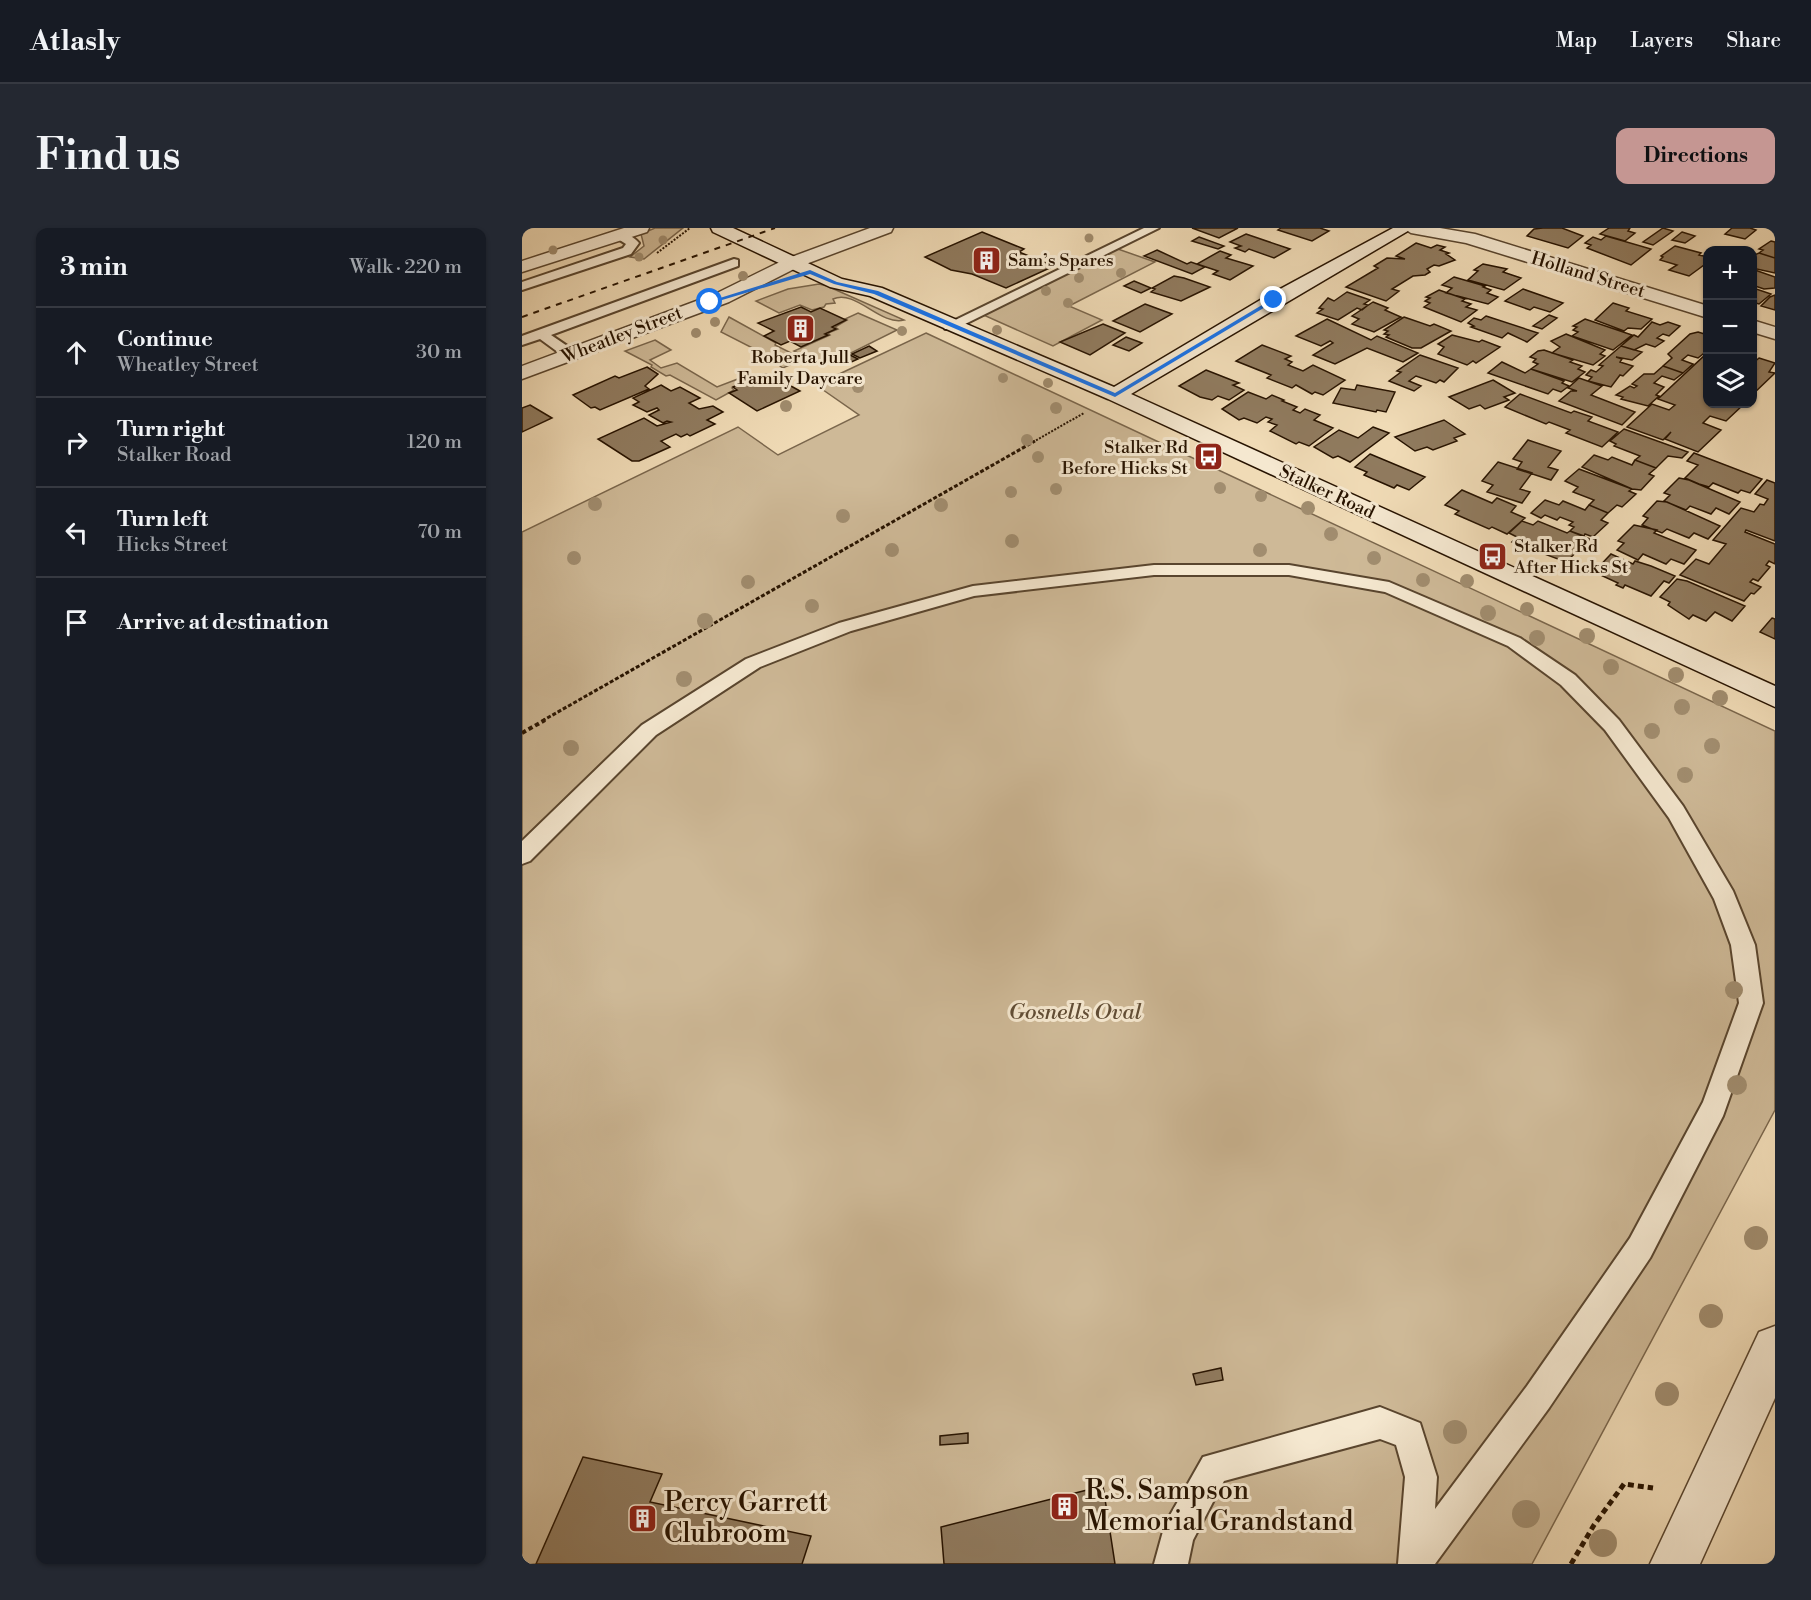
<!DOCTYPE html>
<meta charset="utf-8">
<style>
body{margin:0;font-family:"Libre Bodoni",serif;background:#242831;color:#f1f3f6}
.controls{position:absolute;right:18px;top:18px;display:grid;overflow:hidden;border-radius:12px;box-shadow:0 2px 4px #0004}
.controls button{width:54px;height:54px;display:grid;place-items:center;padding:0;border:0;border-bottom:2px solid #363941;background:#171b24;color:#f1f3f6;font:30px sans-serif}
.stop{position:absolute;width:18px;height:18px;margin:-14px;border:4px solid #1a73e8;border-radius:50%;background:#fff}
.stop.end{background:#1a73e8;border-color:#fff;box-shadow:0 2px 6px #0008}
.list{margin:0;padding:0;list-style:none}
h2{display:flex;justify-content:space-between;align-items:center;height:78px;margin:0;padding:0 24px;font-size:26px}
h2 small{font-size:20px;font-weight:400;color:#9ea1a6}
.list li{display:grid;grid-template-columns:39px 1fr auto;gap:18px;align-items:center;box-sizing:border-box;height:90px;padding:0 24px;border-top:2px solid #363941}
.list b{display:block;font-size:22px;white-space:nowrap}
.list p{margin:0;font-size:20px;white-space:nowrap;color:#9ea1a6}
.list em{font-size:20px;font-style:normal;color:#9ea1a6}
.icon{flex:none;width:33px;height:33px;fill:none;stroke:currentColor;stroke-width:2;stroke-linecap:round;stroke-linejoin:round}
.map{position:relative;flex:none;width:1253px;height:1336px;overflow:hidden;border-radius:12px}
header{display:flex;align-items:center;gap:36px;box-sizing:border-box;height:84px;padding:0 30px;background:#171b24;border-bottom:2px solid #363941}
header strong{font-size:28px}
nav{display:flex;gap:33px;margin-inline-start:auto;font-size:21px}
.intro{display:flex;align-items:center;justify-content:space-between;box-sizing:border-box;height:144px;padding:0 36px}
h1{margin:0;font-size:42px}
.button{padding:15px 27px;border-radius:12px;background:#c59692;color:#111;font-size:21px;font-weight:700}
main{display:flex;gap:36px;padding:0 36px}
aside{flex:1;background:#171b24;border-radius:12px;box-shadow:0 2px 4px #0004}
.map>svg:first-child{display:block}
.green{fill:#ceb997;stroke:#7a664c;stroke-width:1.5}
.building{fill:#907b5f;stroke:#271300;stroke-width:1.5}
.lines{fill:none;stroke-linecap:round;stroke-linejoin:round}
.service-casing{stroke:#59452e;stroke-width:4}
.minor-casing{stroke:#59452e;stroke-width:3}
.tertiary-casing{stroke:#59452e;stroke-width:3}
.secondary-casing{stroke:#271300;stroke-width:3}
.path-far3{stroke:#271300;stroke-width:2;stroke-dasharray:2 1.5;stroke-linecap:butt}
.path-far2{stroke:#271300;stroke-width:3;stroke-dasharray:4 2;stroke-linecap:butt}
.path-far1{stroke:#271300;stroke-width:4;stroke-dasharray:4.5 3;stroke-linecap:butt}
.path{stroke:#271300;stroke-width:5;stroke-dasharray:6 4;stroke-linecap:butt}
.service{fill:#f5e8d0;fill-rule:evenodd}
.minor{fill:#f5e8d0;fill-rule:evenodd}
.tertiary{fill:#f5e8d0;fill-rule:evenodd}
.secondary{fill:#f5e8d0;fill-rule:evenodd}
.rail{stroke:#271300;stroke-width:2;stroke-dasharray:6 6;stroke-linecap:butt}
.tree{fill:#a18d6f}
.route{fill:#1a73e8}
.labels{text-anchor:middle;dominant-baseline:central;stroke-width:6;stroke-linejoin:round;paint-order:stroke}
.far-poi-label{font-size:18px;fill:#271300;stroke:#f5e8d0;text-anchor:start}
.far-street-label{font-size:18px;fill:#271300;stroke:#f5e8d0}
.park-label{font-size:22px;font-style:italic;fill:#614d35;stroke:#f5e8d0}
.near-poi-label{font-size:27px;fill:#271300;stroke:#f5e8d0;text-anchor:start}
</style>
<header>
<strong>Atlasly</strong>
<nav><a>Map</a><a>Layers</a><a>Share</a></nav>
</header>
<div class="intro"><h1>Find us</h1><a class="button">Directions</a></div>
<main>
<aside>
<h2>3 min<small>Walk · 220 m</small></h2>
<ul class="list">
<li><svg class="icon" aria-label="ahead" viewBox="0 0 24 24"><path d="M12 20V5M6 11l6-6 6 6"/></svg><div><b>Continue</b><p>Wheatley Street</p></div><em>30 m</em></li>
<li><svg class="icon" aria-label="right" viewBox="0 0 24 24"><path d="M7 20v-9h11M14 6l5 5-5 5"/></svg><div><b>Turn right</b><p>Stalker Road</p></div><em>120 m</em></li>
<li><svg class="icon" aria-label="left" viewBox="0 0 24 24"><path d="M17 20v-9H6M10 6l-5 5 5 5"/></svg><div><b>Turn left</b><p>Hicks Street</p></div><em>70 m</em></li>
<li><svg class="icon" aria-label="arrive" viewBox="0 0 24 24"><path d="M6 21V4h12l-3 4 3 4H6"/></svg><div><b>Arrive at destination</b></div></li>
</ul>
</aside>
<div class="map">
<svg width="1253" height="1336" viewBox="0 0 1253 1336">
<rect width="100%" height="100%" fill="#f0dbb6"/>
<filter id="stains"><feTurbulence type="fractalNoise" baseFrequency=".00333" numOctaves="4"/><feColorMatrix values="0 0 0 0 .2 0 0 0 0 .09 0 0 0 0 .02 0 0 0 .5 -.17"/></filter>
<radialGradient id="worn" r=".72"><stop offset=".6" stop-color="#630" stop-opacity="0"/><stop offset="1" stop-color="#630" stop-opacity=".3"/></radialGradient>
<!-- green -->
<path class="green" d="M133 0H161L122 31 108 29 122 18 119 6Z
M593 20 633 34 547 78 580 92 531 118 457 85Z
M297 56 305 58 382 92C358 98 334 61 311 71L313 75 304 76 302 79 290 82 278 77 257 85 234 73 266 61Z
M336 85 375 102 329 125 322 123 295 135 272 123 308 107 306 105 316 101 313 99 325 92 323 91Z
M207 89 254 115 253 117 281 131 261 140 258 138 256 133 199 104Z
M404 105 1253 503V882L1010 1336H0V304L216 199 256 227 337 187 294 157Z
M133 112 149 122 128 132 139 140 155 135 195 159 221 149 218 153 221 155 210 160 212 162 194 172 148 147 144 148 129 139 130 137 103 123Z"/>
<!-- building -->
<path class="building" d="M670 0H716L697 10Z
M759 0H798L807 3 790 13 756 2Z
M1021 0H1040L1061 8 1046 20 1005 8 1012 1Z
M1087 0H1108L1106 3 1113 5 1103 13 1078 6Z
M1141 0 1151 3 1131 17 1121 14Z
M1210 0H1228L1234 2 1223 11 1203 6Z
M460 4 502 21 497 24 532 38 484 60 450 46 429 42 403 29Z
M1160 4 1173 8 1163 15 1150 12Z
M724 6 768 21 752 30 727 21 723 24 713 20 719 18 708 14Z
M1084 8 1129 21 1109 37 1065 20 1069 17 1063 15 1071 9 1079 12Z
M677 9 702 18 696 21 670 13Z
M1249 13 1253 14V30L1237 25 1241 22 1237 21Z
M894 15 909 20 915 17 923 19 918 22 927 25 924 26 933 32 917 38 912 37 905 41 908 44 903 47 891 48 870 61 877 63 864 73 824 59 856 40 852 38 865 30 883 31 874 28Z
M1153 18 1179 25 1177 27 1186 29 1183 33 1186 34 1167 48 1147 42 1155 37 1138 32 1141 29 1139 28Z
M635 22 665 36 669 34 683 39 670 46 622 28Z
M698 23 709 27 704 30 731 38 708 52 691 46 696 43 675 36Z
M1237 25 1253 30V45L1230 40V28Z
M961 36 985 41 981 44 999 50 982 62 946 52 956 43 952 42Z
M1230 41 1253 49V60L1242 61 1230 57Z
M652 48 662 50 688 59 659 73 629 64 633 61 630 60Z
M932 49 963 58 961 59 969 62 965 65 976 69 966 76 924 65 930 60 920 57Z
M612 53 629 60 619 65 602 58Z
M1230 57 1233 58 1231 60 1249 66 1237 76 1230 74Z
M1001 61 1041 75 1028 84 1012 79 1008 82 983 73Z
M917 62 943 71 940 73 949 76 944 79 955 82 939 94 902 79 908 75 903 73 908 70 904 69Z
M825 64 848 72 842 76 846 77 840 82 835 80 816 92 795 85 801 81 797 80 806 70 812 73Z
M1253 67V82L1239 78 1248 69Z
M851 74 866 80 863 82 879 89 852 104 830 96 837 91 830 88Z
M1091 75 1107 80 1104 83 1130 91 1119 101 1106 100 1102 103 1073 92Z
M623 76 650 86 618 104 591 93Z
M279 79 289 84 298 80 324 92 310 99 314 101 303 106 306 107 279 119 268 113 259 117 242 108 252 103 236 95Z
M1027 87 1035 90 1020 101 1011 98Z
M964 88 1016 105 1005 114 986 105 980 110 949 99 952 98 946 95 952 90 959 92Z
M882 89 908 98 912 96 929 103 899 120H890L864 109 867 107 862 106 866 103 862 102Z
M805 91 849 112 855 108 896 125 881 134 845 120 813 136 791 127 811 115 808 113 799 118 774 108Z
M1063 91 1110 107 1091 122 1050 108 1056 104 1051 102 1055 99 1051 98Z
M1130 94 1138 97 1146 94 1158 98 1147 108 1141 106 1135 110 1142 113 1133 119 1124 116 1112 122 1099 118 1112 107 1116 109Z
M581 96 603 105 568 127 538 114Z
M1176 104 1186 107V122L1176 130 1166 127 1160 132 1171 136 1161 145 1141 138 1150 130 1146 126 1168 106Z
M1044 106 1083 122 1078 126 1083 128 1071 137 1030 125 1038 119 1029 113Z
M930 107 957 114 960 112 978 119 954 135 951 133 945 137 916 126 922 119 916 116Z
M604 109 620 115 607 123 591 117Z
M740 117 769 128 763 131 770 134 766 137 781 143 791 137 823 152 801 167 793 164 790 166 774 157 770 160 745 150 749 147 714 133Z
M347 118 355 123 338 130 330 126Z
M1099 118 1120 124 1110 132 1094 129 1100 131 1098 134 1111 138 1101 148 1098 147 1089 159 1066 153 1070 149 1064 147 1069 142 1074 144 1081 138 1077 137Z
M1022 122 1051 132 1048 134 1060 138 1056 141 1063 144 1050 154 1009 141 1016 136 1011 134 1014 131 1008 129 1016 123Z
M322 124 336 131 325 136 312 129Z
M898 127 936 140 922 154 918 152 914 155 894 148 887 153 899 158 892 163 867 153 879 144 875 143Z
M1183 127 1186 176H1222L1204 193 1188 188 1181 195 1199 202 1176 224 1143 211 1149 204 1141 212 1105 199 1130 176 1147 182 1153 177 1136 171Z
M1237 130 1253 135 1247 144 1253 145 1230 167V136Z
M980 134 1003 145 1009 141 1042 153 1040 155 1047 158 1039 164 1031 161 1026 166 966 145Z
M1141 138 1161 145 1152 152 1140 148 1132 155 1142 159 1134 167 1137 168 1126 178 1099 171 1101 169 1094 167 1108 158 1112 160 1115 158 1110 156 1122 146H1132Z
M125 139 136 146 123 158 127 161 78 182 73 179 69 180 51 167 93 148 97 150Z
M684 142 717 155 711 157 722 162 707 172 696 168 690 172 678 169 657 158Z
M242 146 249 147 278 163 235 183 207 165 215 162 211 159Z
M1057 150 1080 158 1069 167 1113 184 1100 197 1037 173 1049 163H1055L1046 160Z
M971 152 993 165 982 169 987 172 963 181 958 177 947 181 927 169Z
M139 157 149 163 158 159 178 170 167 175 177 181 191 178 201 184 185 192 193 196 168 208 165 206 159 209 154 206 139 213 148 219 117 233H110L76 211 122 190 135 198 149 194 145 193 141 195 127 187 137 182 135 180 125 184 111 177 117 174 111 170Z
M835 157 873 164 864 184 855 182 854 184 811 175 819 160 833 162Z
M726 164 744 171 750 167 762 172 760 173 775 179 771 182 778 185 783 181 798 187 792 192 811 200 787 218 777 214 774 216 748 203 755 197 746 194 750 191 744 189 735 195 722 190 717 192 700 181Z
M998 166 1049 185 1052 183 1070 189 1066 193 1096 204 1080 219 1044 205 1048 202 1027 194 1024 196 983 179Z
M8 177 30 190 0 204V180Z
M922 192 943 206 932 210 935 213 911 222 905 219 893 223 873 209Z
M851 199 867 205 828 234 816 228 811 230 792 219 817 202 836 210Z
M1102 201 1166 224 1160 230 1146 228 1134 240 1113 232 1118 228 1092 218 1094 216 1088 213Z
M1006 212 1039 223 1026 239 1036 242 1029 252 995 241 1000 234 991 231Z
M1172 225 1240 251 1228 265 1219 262 1216 265 1191 255 1187 259 1177 256 1163 250 1176 237 1165 233Z
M848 226 903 249 887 262 875 257 872 260 842 247 845 244 833 239Z
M1072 227 1086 232 1090 229 1110 237 1113 232 1134 240 1127 246 1132 248 1119 262 1110 261 1060 239Z
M976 234 1010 245 998 261 1008 264 1000 275 965 264 971 257 960 253Z
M1057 241 1110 261 1107 263 1114 266 1100 279 1095 277 1086 285 1067 277 1072 272 1051 264 1056 259 1043 253Z
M1157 250 1167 252 1218 274 1207 286 1194 280 1189 286 1168 278 1164 282 1142 273 1148 267 1142 265Z
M1245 252 1253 255V313L1224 302 1223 304 1253 316V336L1247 333 1244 337 1248 339 1236 353 1231 351 1228 354 1239 359 1232 366 1229 365 1222 373 1158 347 1174 331 1187 336 1204 316 1191 312 1219 280 1232 284 1238 276 1242 277 1246 271 1233 266Z
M940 262 970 275 975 270 994 278 989 284 1003 290 985 306 970 299 967 301 933 286 937 283 923 277Z
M1023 272 1037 277 1041 273 1063 282 1067 277 1086 285 1079 292 1086 295 1071 309 1063 306 1062 308 1048 303 1052 299 1047 297 1051 294 1038 289 1035 292 1023 287 1019 290 1009 285Z
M1135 273 1145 274 1198 298 1186 311 1172 305 1167 310 1145 301 1140 305 1120 297 1126 290 1121 288Z
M1000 293 1011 297 1016 293 1045 305 1048 303 1068 311 1044 334 990 314 995 309 987 305Z
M1112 297 1135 302 1132 305 1174 322 1162 336 1149 331 1144 336 1121 326 1116 332 1095 322 1102 315 1096 313Z
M1089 326 1111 336 1113 333 1129 338 1153 348 1147 355 1142 353 1129 368 1103 357 1101 360 1094 357 1096 355 1072 344Z
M1155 351 1165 353 1223 378 1210 393 1193 384 1184 393 1171 387 1167 391 1146 377 1148 374 1138 369Z
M1250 390 1253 391V411L1238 404Z
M699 1140 701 1152 674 1157 671 1146Z
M446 1205V1215L418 1217V1208Z
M61 1229 140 1246 128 1274 289 1308 280 1336H14Z
M581 1258 593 1336H422L419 1299Z"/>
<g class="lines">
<defs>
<path id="service" d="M622 0H637L433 101H423L421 98Z
M93 5C101 3 112 9 117 15L109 26 0 62V54L101 20 104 16 93 9Z
M212 31 216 32V38L29 107 54 124V130H44L18 111 0 117V108Z
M632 337H767L867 354 998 410 1053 447 1097 492 1161 578 1211 663 1233 717 1241 775 1201 888 1128 1030 1027 1180 913 1336H876L883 1249 874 1217 858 1211 702 1253 671 1312 666 1336H632L643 1296 681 1229 858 1179 898 1195 915 1249 913 1281 1005 1158 1108 1010 1181 874 1217 775 1209 717 1192 671 1147 590 1083 502 1039 457 986 418 863 364 767 347H632L452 368 329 403 238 439 134 507 8 633 0 636V613L120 497 224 431 317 395 451 358Z"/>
<path id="minor" d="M102 0H127L125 4 0 44V33Z
M881 0H918L953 6 1186 78V90L944 15 889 5Z
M1230 92 1253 99V111L1230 104Z"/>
<path id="tertiary" d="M348 0H371L369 4 276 39 207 74 0 151V138L193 66 264 31Z
M1253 1098V1170L1178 1336H1128L1237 1104Z"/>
<path id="secondary" d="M189 0H211L320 51 360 60 592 159 745 68 871 0H891L609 166 1253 458V479L586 171 348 68 308 59 191 4Z"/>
</defs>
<!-- service casing -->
<use href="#service" class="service-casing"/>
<!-- minor casing -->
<use href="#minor" class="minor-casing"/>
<!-- tertiary casing -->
<use href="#tertiary" class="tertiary-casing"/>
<!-- secondary casing -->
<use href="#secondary" class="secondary-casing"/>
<!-- path-far3 -->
<path class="path-far3" d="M135 25 168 0
M511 214 562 185"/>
<!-- path-far2 -->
<path class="path-far2" d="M20 493 513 213"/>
<!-- path-far1 -->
<path class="path-far1" d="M0 505 23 492"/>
<!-- path -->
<path class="path" d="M1049 1336 1072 1297 1102 1256 1131 1260"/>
<!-- service -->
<use href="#service" class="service"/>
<!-- minor -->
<use href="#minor" class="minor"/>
<!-- tertiary -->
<use href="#tertiary" class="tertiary"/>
<!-- secondary -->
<use href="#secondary" class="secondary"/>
<!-- rail -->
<path class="rail" d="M0 89 253 0"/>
</g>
<!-- trees -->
<g class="tree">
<circle cx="567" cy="10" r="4.5"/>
<circle cx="141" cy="12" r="4.5"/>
<circle cx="31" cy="22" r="4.5"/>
<circle cx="117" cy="29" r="4.5"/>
<circle cx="599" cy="45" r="5"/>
<circle cx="221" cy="48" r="5"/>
<circle cx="557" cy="50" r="5"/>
<circle cx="524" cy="63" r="5"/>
<circle cx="546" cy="75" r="5"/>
<circle cx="193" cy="94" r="5"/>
<circle cx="475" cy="102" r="5"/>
<circle cx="380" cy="103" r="5"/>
<circle cx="174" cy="105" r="5"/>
<circle cx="481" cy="150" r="5"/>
<circle cx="526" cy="155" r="5"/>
<circle cx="336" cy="159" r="6"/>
<circle cx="264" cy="178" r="6"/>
<circle cx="534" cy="180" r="6"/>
<circle cx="505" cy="212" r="6"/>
<circle cx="633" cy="220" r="6"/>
<circle cx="516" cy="229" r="6"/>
<circle cx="653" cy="240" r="6"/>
<circle cx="698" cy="260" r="6"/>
<circle cx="534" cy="261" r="6"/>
<circle cx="489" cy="264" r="6"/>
<circle cx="739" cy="268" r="6"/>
<circle cx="73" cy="276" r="7"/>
<circle cx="419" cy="277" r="7"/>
<circle cx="786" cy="280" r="7"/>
<circle cx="321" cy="288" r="7"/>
<circle cx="809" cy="306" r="7"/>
<circle cx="490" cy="313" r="7"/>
<circle cx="370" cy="322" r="7"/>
<circle cx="738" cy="322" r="7"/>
<circle cx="52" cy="330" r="7"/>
<circle cx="852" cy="330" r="7"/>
<circle cx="901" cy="352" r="7"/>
<circle cx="945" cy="353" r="7"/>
<circle cx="226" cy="354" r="7"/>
<circle cx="290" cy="378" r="7"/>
<circle cx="1005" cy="381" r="7"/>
<circle cx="966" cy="385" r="8"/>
<circle cx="183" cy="393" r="8"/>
<circle cx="1065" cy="408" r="8"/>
<circle cx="1015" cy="410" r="8"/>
<circle cx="1089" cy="439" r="8"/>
<circle cx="1154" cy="447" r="8"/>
<circle cx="162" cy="451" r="8"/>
<circle cx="1198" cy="470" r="8"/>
<circle cx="1160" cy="479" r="8"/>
<circle cx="1130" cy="503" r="8"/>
<circle cx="1190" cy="518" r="8"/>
<circle cx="49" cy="520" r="8"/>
<circle cx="1163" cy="547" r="8"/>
<circle cx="1212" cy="762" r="9"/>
<circle cx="1215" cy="857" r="10"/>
<circle cx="1234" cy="1010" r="12"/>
<circle cx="1189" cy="1088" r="12"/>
<circle cx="1145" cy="1166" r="12"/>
<circle cx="933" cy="1204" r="12"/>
<circle cx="1004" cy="1286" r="14"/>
<circle cx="1081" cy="1315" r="14"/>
</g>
<!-- route -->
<path class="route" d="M288 42 315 54 356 63 593 165 750 71 755 72 593 169 352 66 312 56 288 46 190 75 185 74Z"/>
<!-- icons -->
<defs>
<symbol id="building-square" viewBox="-11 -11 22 22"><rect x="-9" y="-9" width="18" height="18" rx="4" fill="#8f2418" stroke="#f5e8d0"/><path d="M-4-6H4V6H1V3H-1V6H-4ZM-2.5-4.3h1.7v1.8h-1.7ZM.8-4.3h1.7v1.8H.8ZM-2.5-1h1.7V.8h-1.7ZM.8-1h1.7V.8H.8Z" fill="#fff"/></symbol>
<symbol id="bus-square" viewBox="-11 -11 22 22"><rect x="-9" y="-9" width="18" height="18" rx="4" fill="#8f2418" stroke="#f5e8d0"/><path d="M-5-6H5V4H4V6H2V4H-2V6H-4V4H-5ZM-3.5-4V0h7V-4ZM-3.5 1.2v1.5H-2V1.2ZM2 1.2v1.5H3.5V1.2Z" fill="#fff"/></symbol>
</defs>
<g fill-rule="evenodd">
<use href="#building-square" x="448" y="16" width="33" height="33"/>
<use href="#building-square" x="262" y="84" width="33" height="33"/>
<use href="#bus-square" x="670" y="212" width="33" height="33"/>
<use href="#bus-square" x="954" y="312" width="33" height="33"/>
<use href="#building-square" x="526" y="1262" width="33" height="33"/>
<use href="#building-square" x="104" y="1274" width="33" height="33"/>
</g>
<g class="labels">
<!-- far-poi labels -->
<g class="far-poi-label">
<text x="486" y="32">Sam’s Spares</text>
<text x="278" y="129" text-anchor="middle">Roberta Jull<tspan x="278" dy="21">Family Daycare</tspan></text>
<text x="666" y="219" text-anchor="end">Stalker Rd<tspan x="666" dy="21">Before Hicks St</tspan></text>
<text x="992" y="318">Stalker Rd<tspan x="992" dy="21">After Hicks St</tspan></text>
</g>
<!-- far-street labels -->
<g class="far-street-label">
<text transform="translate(1066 47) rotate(17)">Holland Street</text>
<text transform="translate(100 107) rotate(-21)">Wheatley Street</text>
<text transform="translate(805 264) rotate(25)">Stalker Road</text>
</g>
<!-- park labels -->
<g class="park-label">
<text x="553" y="784">Gosnells Oval</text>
</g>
<!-- near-poi labels -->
<g class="near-poi-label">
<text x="563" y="1263">R.S. Sampson<tspan x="563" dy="31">Memorial Grandstand</tspan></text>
<text x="142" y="1275">Percy Garrett<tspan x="142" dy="31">Clubroom</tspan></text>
</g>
</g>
<rect width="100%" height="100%" filter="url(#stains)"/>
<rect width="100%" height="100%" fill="url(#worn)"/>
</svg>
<div class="controls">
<button>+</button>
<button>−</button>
<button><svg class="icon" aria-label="layers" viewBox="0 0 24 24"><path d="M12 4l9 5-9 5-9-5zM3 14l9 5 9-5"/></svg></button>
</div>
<div class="stop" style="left:188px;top:74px"></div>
<div class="stop end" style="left:752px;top:72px"></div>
</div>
</main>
